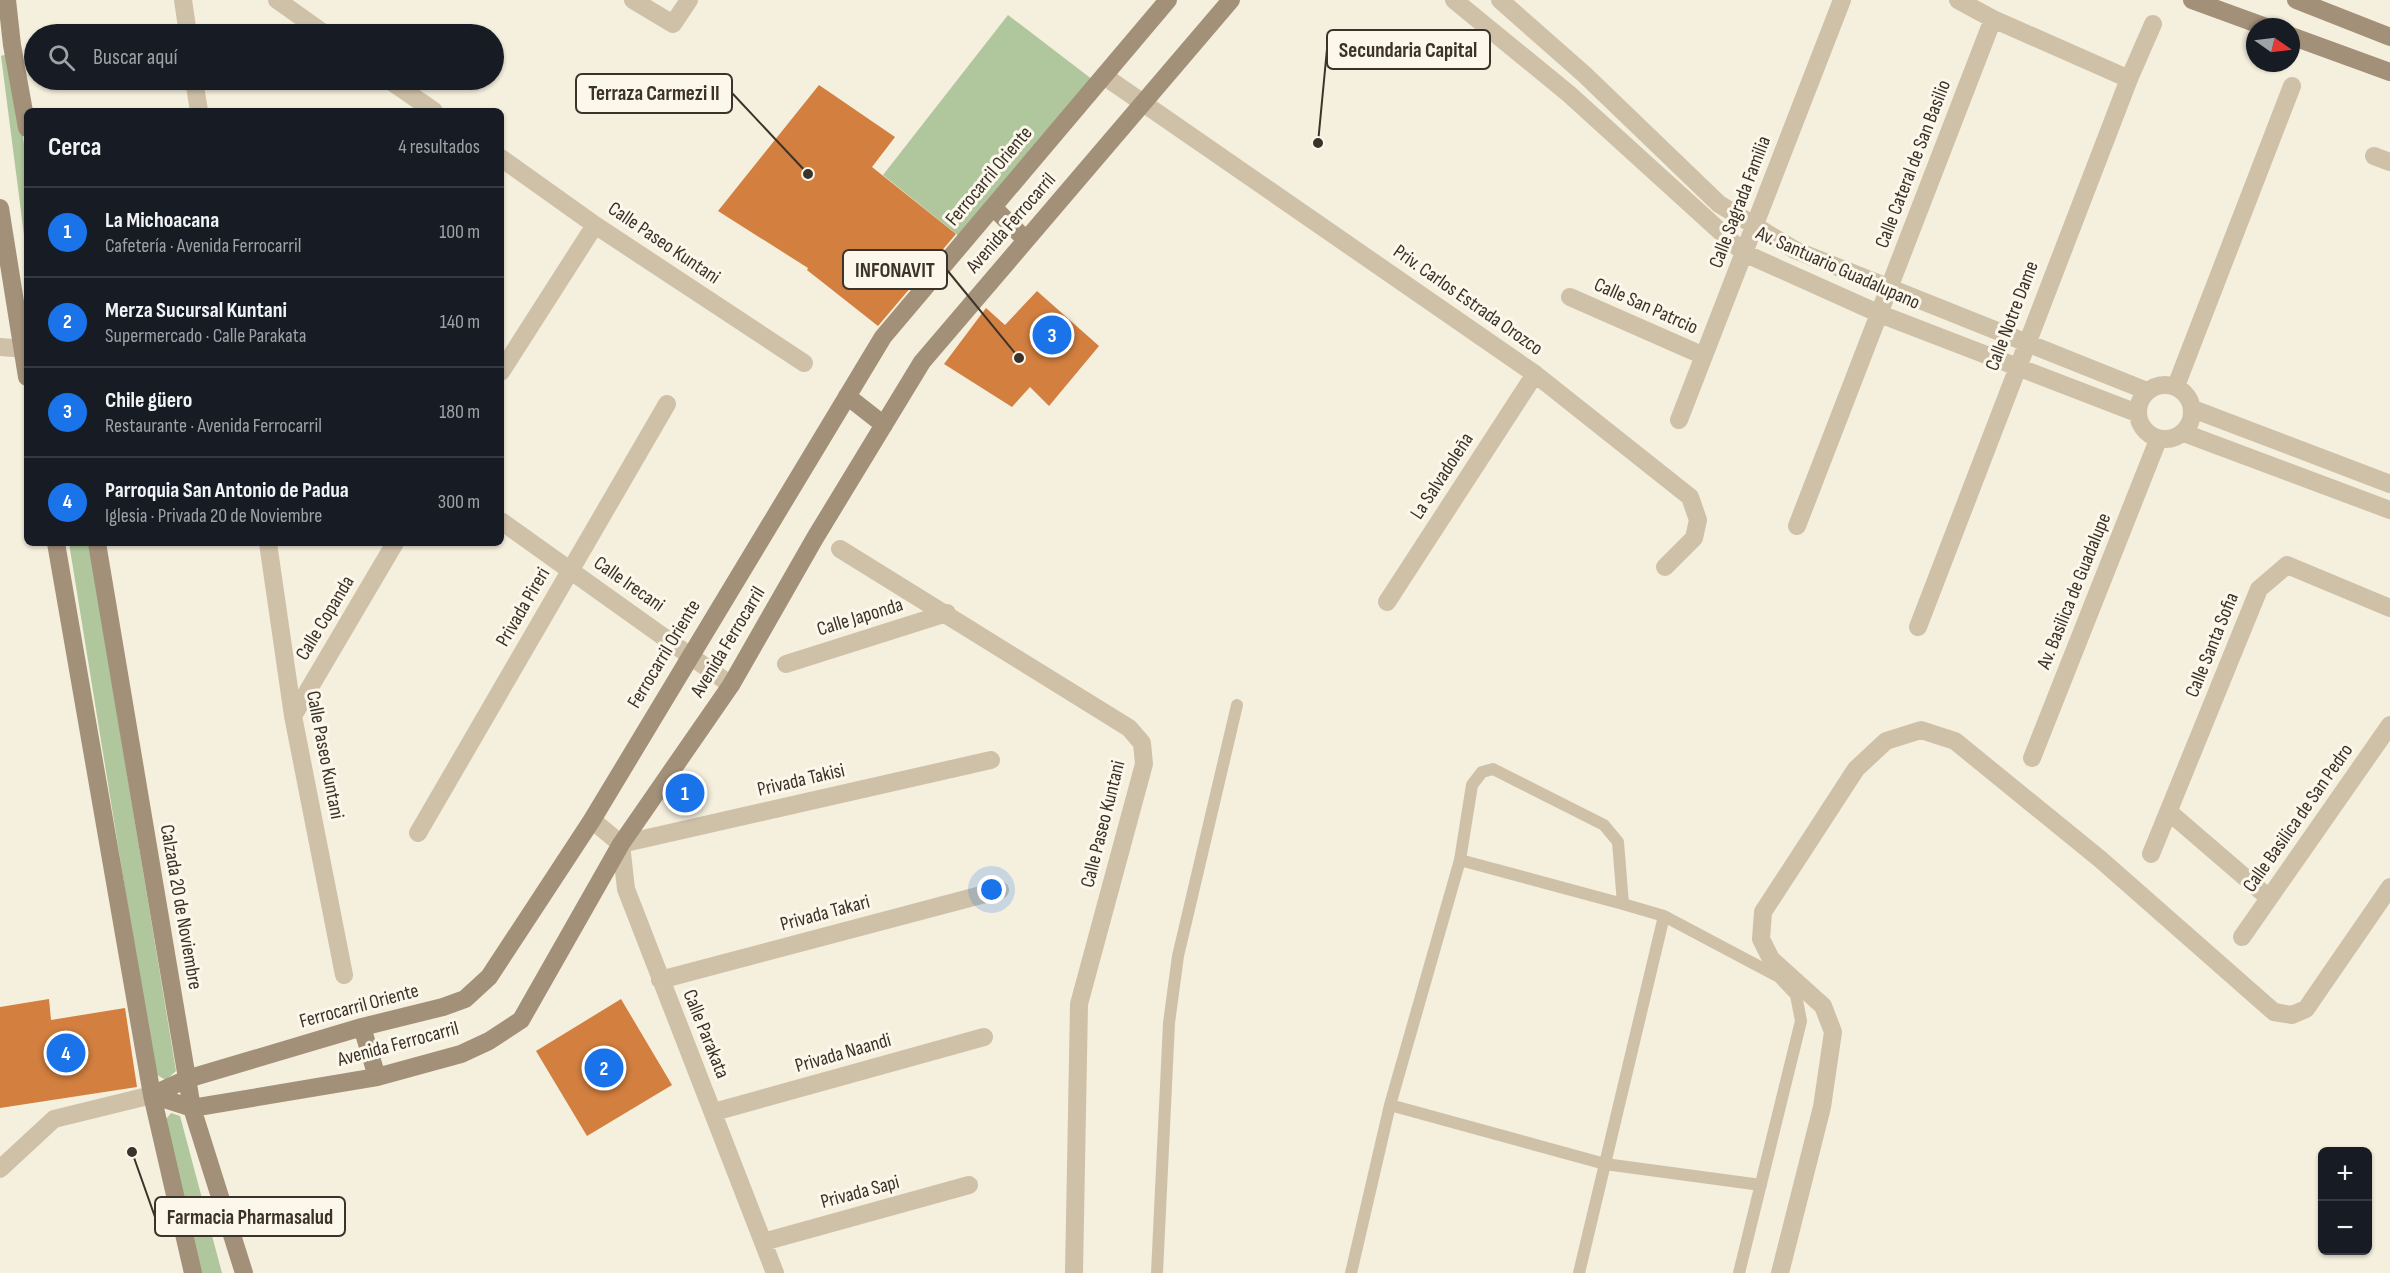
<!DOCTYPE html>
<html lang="es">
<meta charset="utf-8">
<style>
body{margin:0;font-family:"Sofia Sans Condensed",sans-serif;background:#242831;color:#f1f3f6}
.controls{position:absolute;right:18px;bottom:18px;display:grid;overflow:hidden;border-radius:9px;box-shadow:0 2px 4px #0004}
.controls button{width:54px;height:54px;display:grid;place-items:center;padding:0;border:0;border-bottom:2px solid #363941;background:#171b24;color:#f1f3f6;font:30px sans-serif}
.compass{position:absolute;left:2246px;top:18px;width:54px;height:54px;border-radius:50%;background:#171b24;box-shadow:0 2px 4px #0004;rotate:104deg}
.you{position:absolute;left:992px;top:890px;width:21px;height:21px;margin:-15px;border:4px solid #fff;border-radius:50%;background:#1a73e8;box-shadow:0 0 0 9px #1a73e833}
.badge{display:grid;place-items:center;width:39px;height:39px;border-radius:50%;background:#1a73e8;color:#fff;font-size:20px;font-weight:700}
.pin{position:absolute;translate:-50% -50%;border:3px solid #fff;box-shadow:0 2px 6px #0006}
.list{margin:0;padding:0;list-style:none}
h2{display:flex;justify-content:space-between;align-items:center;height:78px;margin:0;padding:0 24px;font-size:26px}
h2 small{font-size:20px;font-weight:400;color:#9ea1a6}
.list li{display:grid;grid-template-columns:39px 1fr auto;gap:18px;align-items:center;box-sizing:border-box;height:90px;padding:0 24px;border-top:2px solid #363941}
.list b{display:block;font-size:22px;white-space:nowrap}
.list p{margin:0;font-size:20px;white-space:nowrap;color:#9ea1a6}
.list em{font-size:20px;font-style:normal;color:#9ea1a6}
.icon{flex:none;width:33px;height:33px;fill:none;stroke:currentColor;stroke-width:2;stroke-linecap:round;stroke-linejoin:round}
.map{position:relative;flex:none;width:2390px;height:1273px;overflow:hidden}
.search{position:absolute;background:#171b24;box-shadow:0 2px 4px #0004;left:24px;top:24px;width:480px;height:66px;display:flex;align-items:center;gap:15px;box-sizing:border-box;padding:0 21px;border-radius:33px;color:#9ea1a6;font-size:22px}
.panel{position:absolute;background:#171b24;box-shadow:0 2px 4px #0004;left:24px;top:108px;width:480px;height:438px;border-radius:9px}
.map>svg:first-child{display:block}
.green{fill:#b0c69c}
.building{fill:#d27f3f}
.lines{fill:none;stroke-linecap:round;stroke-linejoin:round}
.lane{stroke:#cfc1a8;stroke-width:12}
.street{stroke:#cfc1a8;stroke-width:18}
.secondary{stroke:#a39079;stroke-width:18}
.labels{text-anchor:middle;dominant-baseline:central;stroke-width:6;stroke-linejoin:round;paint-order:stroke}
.street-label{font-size:20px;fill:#3b3229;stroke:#fcf7eb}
.leader{fill:none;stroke:#3b3229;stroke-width:2}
.callout-dot{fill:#3b3229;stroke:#fcf7eb;stroke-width:2}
.callout{fill:#fcf7eb;stroke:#3b3229;stroke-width:2}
.callout-label{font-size:21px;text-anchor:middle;font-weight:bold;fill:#3b3229}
</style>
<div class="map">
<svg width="2390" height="1273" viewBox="0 0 2390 1273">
<rect width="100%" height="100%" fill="#f5efde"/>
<!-- green -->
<path class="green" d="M1008 15 1093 80 960 237 883 175Z
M10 53 27 164V258L1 56Z
M69 543H89L176 1071 166 1080 155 1074Z
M171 1113 180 1116 222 1273H196L163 1123Z"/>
<!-- building -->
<path class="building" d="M819 85 895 137 872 167 956 234 878 326 807 270 808 268 718 211Z
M1037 291 1099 346 1049 406 1030 387 1012 407 944 364 986 308 1005 325Z
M49 999 51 1020 125 1008 137 1087 0 1108V1007Z
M621 999 672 1085 587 1136 536 1051Z"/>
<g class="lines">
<!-- lane -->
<path class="lane" d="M1460 860 1623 904
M1390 1105 1605 1164 1761 1185
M1157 1273 1169 1023 1178 956 1237 705
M1351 1273 1390 1105 1460 860 1472 785 1482 772 1493 769 1604 825 1618 842 1623 904 1664 916 1779 977 1796 995 1801 1021 1739 1273
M1579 1273 1664 916"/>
<!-- street -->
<path class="street" d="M183 0 188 34
M277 0 325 34
M633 0 673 24 689 0
M1454 0 1569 94 1744 253 1880 314 2137 413
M1500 0 1585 75 1719 204 1795 250 2147 391
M1958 0 1993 19 2129 79
M1104 76 1535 374 1690 497 1698 520 1694 538 1665 567
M194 80 199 111
M389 80 434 111
M2374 156 2390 162
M501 158 595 225 804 363
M1570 297 1704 356
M0 347 27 349
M501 372 595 225
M2138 412a27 27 0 1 1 54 0a27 27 0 1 1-54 0Z
M2176 386 2292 86
M2193 409 2390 484
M1679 420 1842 0
M2184 433 2390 510
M501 521 731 685
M1797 526 1993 19
M268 543 293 716 344 975
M840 549 1129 728 1142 743 1144 764 1079 1004 1074 1273
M1387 602 1535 374
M1918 627 2129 79 2153 24
M786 664 947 613
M293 716 395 543
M2032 758 2158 440
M2169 812 2269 898
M592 820 621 844 626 889 775 1273
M418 833 667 404
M621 844 991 760
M2151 854 2259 589 2287 565 2390 608
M2242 937 2390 725
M660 980 1000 890
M714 1112 984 1037
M0 1169 54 1119 152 1095
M763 1242 969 1185
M1780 1273 1822 1107 1833 1032 1823 1006 1771 959 1761 939 1763 912 1856 769 1886 741 1921 730 1955 741 2100 859 2274 1012 2292 1015 2306 1009 2390 887"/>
<!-- secondary -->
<path class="secondary" d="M7 0 12 45 27 128
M2192 0 2266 27
M2296 0 2390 37
M2291 36 2390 72
M993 207 1026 240
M0 208 27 377
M847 396 884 425
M56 543 152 1095 193 1273
M97 543 192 1108 244 1273
M362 1027 377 1077
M152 1095 192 1108 377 1077 461 1054 489 1041 521 1020 621 844 731 685 815 538 922 362 1231 0
M152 1095 187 1079 362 1027 443 1007 465 999 489 977 592 820 883 337 1168 0"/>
</g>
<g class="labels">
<!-- street labels -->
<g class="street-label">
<text transform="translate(1913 164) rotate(-69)">Calle Cateral de San Basilio</text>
<text transform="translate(989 176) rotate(-50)">Ferrocarril Oriente</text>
<text transform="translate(1740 202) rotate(-69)">Calle Sagrada Familia</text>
<text transform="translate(1011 223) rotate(-49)">Avenida Ferrocarril</text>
<text transform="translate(664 243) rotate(34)">Calle Paseo Kuntani</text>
<text transform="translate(1838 268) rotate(24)">Av. Santuario Guadalupano</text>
<text transform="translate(1468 300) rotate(35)">Priv. Carlos Estrada Orozco</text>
<text transform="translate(1646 306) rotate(24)">Calle San Patrcio</text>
<text transform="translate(2012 316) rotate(-69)">Calle Notre Dame</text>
<text transform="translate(1442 476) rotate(-57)">La Salvadoleña</text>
<text transform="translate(629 584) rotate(35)">Calle Irecani</text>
<text transform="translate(2074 591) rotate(-68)">Av. Basilica de Guadalupe</text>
<text transform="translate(523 607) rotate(-60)">Privada Pireri</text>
<text transform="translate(860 617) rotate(-17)">Calle Japonda</text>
<text transform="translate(325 618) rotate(-59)">Calle Copanda</text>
<text transform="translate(728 642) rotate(-59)">Avenida Ferrocarril</text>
<text transform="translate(2212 645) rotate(-68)">Calle Santa Sofia</text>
<text transform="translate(664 654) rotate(-59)">Ferrocarril Oriente</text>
<text transform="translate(325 755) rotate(79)">Calle Paseo Kuntani</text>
<text transform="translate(801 780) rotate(-13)">Privada Takisi</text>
<text transform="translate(2298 818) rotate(-55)">Calle Basilica de San Pedro</text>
<text transform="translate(1103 824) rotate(-76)">Calle Paseo Kuntani</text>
<text transform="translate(181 907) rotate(80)">Calzada 20 de Noviembre</text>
<text transform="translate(825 913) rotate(-15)">Privada Takari</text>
<text transform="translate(359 1006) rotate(-15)">Ferrocarril Oriente</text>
<text transform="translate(706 1034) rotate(68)">Calle Parakata</text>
<text transform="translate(398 1044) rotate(-15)">Avenida Ferrocarril</text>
<text transform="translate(843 1053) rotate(-16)">Privada Naandi</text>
<text transform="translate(860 1192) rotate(-15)">Privada Sapi</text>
</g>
</g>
<!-- callouts -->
<path class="leader" d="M1318 143L1327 49M808 174L732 93M1019 358L947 270M132 1152L155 1217"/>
<g class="callout-dot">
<circle cx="1318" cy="143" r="6"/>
<circle cx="808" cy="174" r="6"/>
<circle cx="1019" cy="358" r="6"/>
<circle cx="132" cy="1152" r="6"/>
</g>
<g class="callout">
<rect x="1327" y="30" width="163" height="39" rx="6"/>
<rect x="576" y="74" width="156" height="39" rx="6"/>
<rect x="843" y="250" width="104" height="39" rx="6"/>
<rect x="155" y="1197" width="190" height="39" rx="6"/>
</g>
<g class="callout-label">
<text x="1408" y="57">Secundaria Capital</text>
<text x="654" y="100">Terraza Carmezi II</text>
<text x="895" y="277">INFONAVIT</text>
<text x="250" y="1224">Farmacia Pharmasalud</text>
</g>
</svg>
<div class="controls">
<button>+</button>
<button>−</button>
</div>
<svg class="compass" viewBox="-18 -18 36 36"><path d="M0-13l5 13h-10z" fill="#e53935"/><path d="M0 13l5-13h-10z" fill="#9ea1a6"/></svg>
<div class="you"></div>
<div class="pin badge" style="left:685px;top:793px">1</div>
<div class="pin badge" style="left:604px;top:1068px">2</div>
<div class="pin badge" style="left:1052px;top:335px">3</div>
<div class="pin badge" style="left:66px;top:1053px">4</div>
<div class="search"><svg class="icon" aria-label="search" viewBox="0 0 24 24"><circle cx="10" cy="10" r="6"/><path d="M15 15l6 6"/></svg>Buscar aquí</div>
<section class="panel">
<h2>Cerca<small>4 resultados</small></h2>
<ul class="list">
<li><span class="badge">1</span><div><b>La Michoacana</b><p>Cafetería · Avenida Ferrocarril</p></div><em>100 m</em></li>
<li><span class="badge">2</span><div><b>Merza Sucursal Kuntani</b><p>Supermercado · Calle Parakata</p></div><em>140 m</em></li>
<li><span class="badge">3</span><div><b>Chile güero</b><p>Restaurante · Avenida Ferrocarril</p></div><em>180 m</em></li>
<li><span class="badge">4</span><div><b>Parroquia San Antonio de Padua</b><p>Iglesia · Privada 20 de Noviembre</p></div><em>300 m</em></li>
</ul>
</section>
</div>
